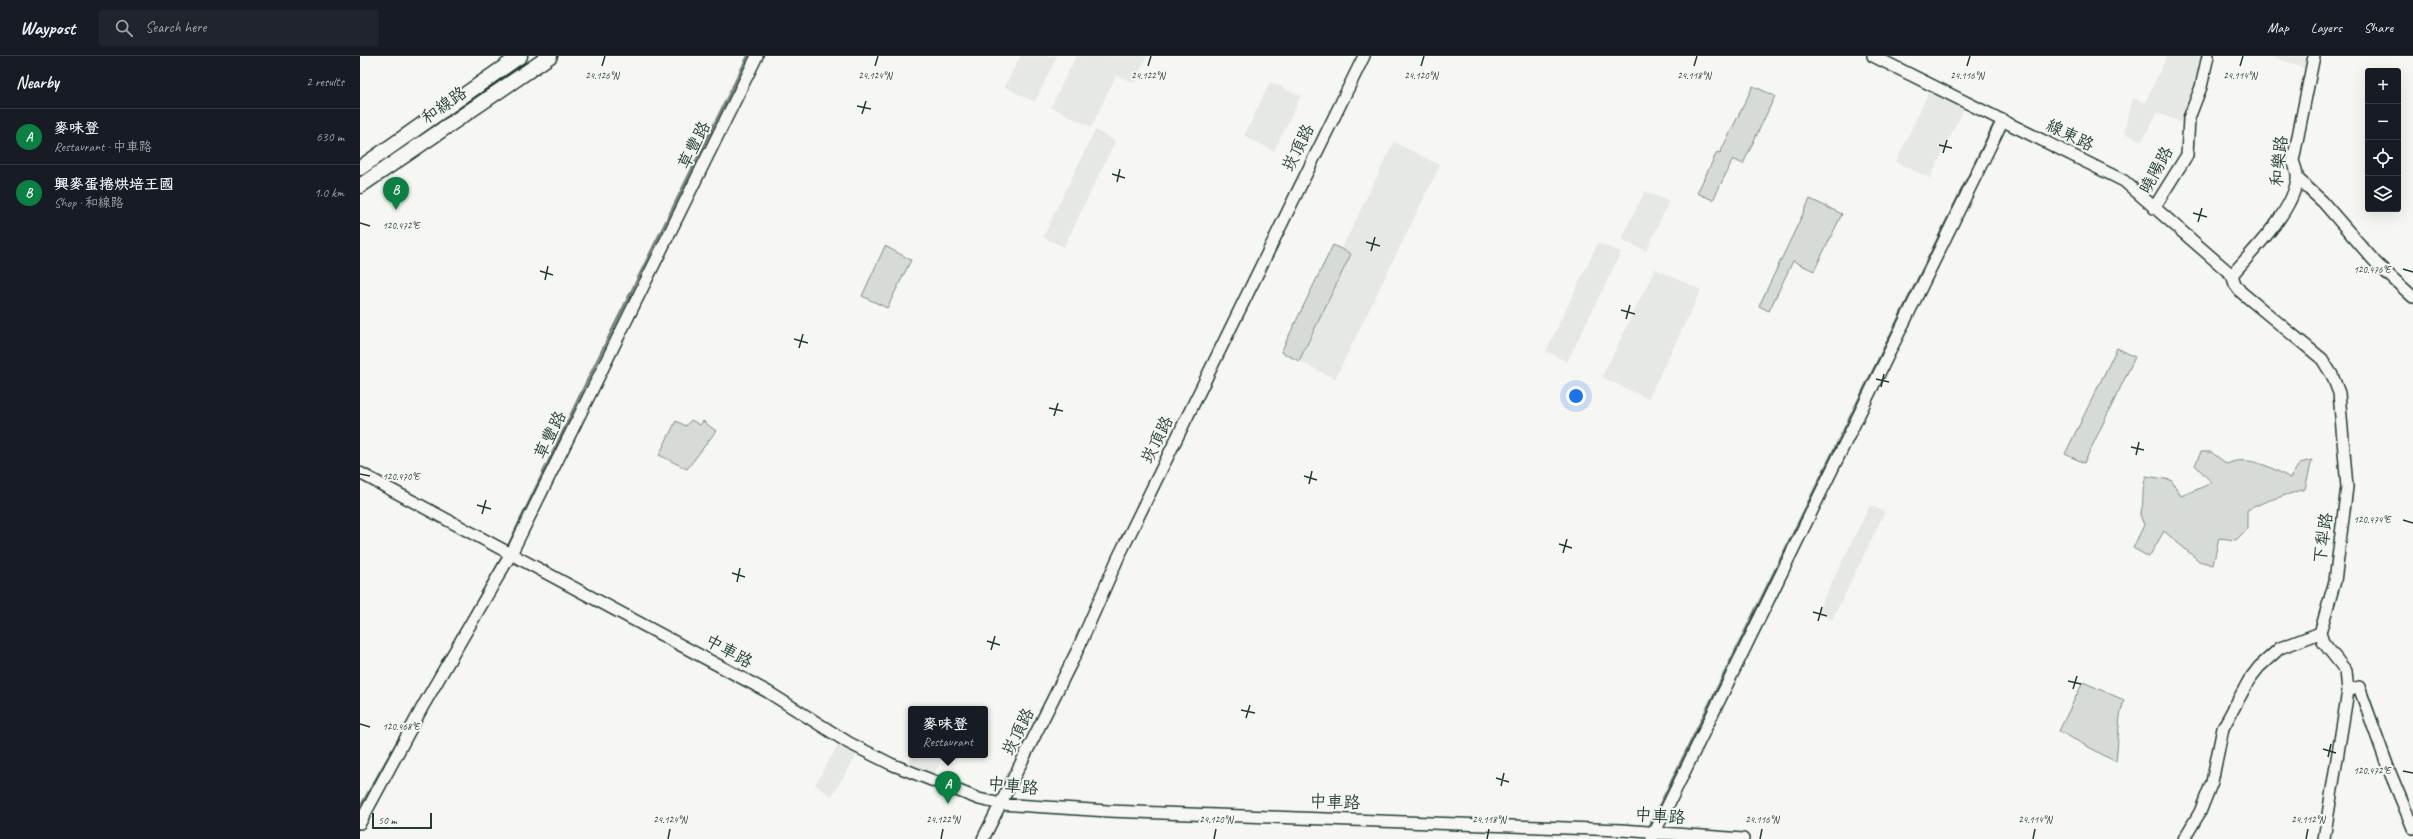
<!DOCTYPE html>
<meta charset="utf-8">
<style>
body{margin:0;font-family:Caveat,"LXGW WenKai TC",sans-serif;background:#20242c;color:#f1f3f6}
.controls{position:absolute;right:12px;top:12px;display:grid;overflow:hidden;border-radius:4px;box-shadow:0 4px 16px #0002}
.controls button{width:36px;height:36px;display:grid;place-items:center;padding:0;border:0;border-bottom:1px solid #363941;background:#171b24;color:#f1f3f6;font:20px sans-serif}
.scale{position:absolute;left:12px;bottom:10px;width:60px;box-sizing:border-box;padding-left:4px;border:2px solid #1f3d34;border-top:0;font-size:11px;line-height:14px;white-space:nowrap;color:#1f3d34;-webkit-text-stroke:3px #f6f6f2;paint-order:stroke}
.you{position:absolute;left:1216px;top:340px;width:14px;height:14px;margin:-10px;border:3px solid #fff;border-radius:50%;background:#1a73e8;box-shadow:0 0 0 6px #1a73e833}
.badge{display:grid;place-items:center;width:26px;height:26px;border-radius:50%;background:#0b8043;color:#fff;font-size:13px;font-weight:700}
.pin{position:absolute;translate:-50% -33px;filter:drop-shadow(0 1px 2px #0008)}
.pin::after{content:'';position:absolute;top:21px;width:14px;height:12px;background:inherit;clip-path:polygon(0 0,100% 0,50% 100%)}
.popup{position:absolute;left:548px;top:650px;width:80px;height:52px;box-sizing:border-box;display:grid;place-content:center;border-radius:4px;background:#171b24;filter:drop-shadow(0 1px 3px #0005);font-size:13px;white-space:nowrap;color:#9ea1a6}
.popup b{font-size:15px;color:#f1f3f6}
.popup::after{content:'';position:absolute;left:50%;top:100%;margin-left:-8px;border:8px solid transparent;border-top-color:#171b24}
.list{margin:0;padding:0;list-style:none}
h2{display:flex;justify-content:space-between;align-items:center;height:52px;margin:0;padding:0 16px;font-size:17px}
h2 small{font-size:13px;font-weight:400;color:#9ea1a6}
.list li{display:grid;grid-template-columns:26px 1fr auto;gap:12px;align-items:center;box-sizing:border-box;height:56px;padding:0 16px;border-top:1px solid #363941}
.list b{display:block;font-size:15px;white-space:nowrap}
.list p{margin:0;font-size:13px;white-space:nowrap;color:#9ea1a6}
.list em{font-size:13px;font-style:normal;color:#9ea1a6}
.icon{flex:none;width:22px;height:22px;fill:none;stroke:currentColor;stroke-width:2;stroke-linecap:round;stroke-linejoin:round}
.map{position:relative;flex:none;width:2053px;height:783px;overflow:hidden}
header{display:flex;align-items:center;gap:24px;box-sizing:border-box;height:56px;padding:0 20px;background:#171b24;border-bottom:1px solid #363941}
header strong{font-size:19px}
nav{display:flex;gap:22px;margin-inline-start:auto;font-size:14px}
.search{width:280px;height:36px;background:#20242c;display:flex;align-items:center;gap:10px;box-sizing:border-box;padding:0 14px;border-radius:4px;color:#9ea1a6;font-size:15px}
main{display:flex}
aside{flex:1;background:#171b24}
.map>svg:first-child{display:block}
.built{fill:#e6e8e4}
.green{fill:#d6dbd6;stroke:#7a8c85}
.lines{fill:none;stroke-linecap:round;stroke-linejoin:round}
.stream{stroke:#72847d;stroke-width:2.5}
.minor-casing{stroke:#1f3d34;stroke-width:14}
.major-casing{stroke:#1f3d34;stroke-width:17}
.minor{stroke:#f6f6f2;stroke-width:11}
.major{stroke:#f6f6f2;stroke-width:14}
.ticks{fill:none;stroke:#1f3d34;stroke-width:1.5}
.labels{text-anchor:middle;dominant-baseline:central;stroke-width:4;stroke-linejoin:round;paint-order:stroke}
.street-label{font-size:17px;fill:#1f3d34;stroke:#f6f6f2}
.ticks-label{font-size:10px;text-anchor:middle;fill:#1f3d34;stroke:#f6f6f2;stroke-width:4;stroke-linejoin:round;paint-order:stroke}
</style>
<header>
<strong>Waypost</strong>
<div class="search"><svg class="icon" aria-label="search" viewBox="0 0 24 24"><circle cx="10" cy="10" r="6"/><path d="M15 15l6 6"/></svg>Search here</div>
<nav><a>Map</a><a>Layers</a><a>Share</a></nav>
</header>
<main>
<aside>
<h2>Nearby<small>2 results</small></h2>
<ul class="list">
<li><span class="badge">A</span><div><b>麥味登</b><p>Restaurant · 中車路</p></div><em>630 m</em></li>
<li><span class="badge">B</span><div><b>興麥蛋捲烘培王國</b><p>Shop · 和線路</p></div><em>1.0 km</em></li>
</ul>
</aside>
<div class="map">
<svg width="2053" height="783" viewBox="0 0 2053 783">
<rect width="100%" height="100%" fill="#f6f6f2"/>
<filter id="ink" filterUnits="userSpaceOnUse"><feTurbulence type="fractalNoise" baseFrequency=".025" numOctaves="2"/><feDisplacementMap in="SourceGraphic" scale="8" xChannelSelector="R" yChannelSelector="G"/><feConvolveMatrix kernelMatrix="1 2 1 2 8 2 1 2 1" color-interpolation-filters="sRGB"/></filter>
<g filter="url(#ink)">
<!-- built -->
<path class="built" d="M660 0H697L675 46 645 31Z
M716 0H787L774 27 756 19 731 71 691 51Z
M1807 0H1841L1849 4 1825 68 1797 57 1782 85 1764 77 1773 42 1785 47Z
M1910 0H1954L1953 15Z
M910 26 941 40 914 95 884 80Z
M1570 34 1605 50 1570 122 1536 106Z
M735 74 755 85 704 191 683 181Z
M1034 86 1080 109 975 323 939 305 991 199 981 194Z
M1285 135 1309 146 1286 195 1261 183Z
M1238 187 1261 196 1207 306 1186 295Z
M1295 213 1341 234 1288 343 1242 321Z
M1510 449 1525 456 1472 564 1457 557Z
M480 686 499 695 472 740 455 729Z
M553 699H583L575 717 549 707Z"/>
<!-- green -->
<path class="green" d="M1393 30 1415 40 1383 108 1373 103 1353 144 1337 137 1357 96 1360 97Z
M1450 143 1482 158 1454 215 1433 205 1409 255 1399 250Z
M973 189 991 198 939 305 921 296Z
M525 190 551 204 527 252 502 240Z
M1757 292 1775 301 1724 407 1705 398Z
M331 364 340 369 343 365 356 375 327 413 299 399 316 365 326 370Z
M1841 396H1851L1867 408C1887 398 1913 412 1930 422L1940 407 1952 404 1945 433 1907 445 1887 454V473L1876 484 1859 482 1853 509 1839 505 1804 475 1789 501 1773 492 1784 469 1780 459C1785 446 1781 434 1786 420L1811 424 1821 440 1852 427 1835 409Z
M1723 626 1764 644 1760 660 1756 706 1699 675Z"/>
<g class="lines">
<!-- stream -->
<path class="stream" d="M147 492 225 329 388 0
M80 610 144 498
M0 751 54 656
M1288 773 1634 68"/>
<defs>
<path id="minor" d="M1513 0 1764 125 1872 219
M1937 122 1963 146 2017 208 2053 241
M1794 152 1827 99 1829 62 1841 31 1848 0
M1872 219 1875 228 1881 236 1962 303 1972 319 1979 337 1987 431 1975 525 1960 577 1963 586 1986 615 1988 635 1964 783
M1872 219C1893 194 1933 156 1937 123 1938 118 1935 110 1933 105L1954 0
M0 417 408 636 489 687 531 708 619 743 641 748 748 755 1261 774 1383 783
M1988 635 1999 631 2029 714 2053 772
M0 767 63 650 151 498 397 0
M1292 782 1643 64
M623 783 717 595 758 502 1004 0
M1824 783 1840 756 1852 726 1863 672 1889 624 1899 611 1920 592 1960 577"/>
<path id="major" d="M0 112 160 0
M0 130 190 0"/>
</defs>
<!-- minor casing -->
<use href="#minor" class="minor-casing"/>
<!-- major casing -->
<use href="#major" class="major-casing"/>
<!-- minor -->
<use href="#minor" class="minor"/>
<!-- major -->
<use href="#major" class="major"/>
</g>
</g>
<!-- ticks -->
<path class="ticks" d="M242 10 245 0M515 10 518 0M788 10 791 0M1061 10 1064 0M1334 10 1337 0M1607 10 1610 0M1880 10 1883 0M497 50 511 53M502 58 506 45M1579 89 1592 92M1583 97 1587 84M752 118 765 122M757 126 760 113M1833 157 1847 161M1838 166 1842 152M0 167 10 170M1006 186 1020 190M1011 195 1015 181M2043 213 2053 216M180 215 193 219M185 224 188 210M1261 254 1275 258M1266 263 1270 249M434 283 448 287M439 292 443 278M1516 323 1529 326M1521 331 1524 318M689 352 703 355M694 360 698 347M1771 391 1784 394M1776 399 1779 386M0 418 10 420M944 420 957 424M949 428 952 415M117 449 131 453M122 458 126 444M2043 464 2053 467M1199 488 1212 492M1203 497 1207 483M372 517 385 521M377 526 380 512M1453 556 1467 560M1458 565 1462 551M627 585 640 589M631 594 635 580M1708 625 1721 628M1713 633 1717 620M881 654 895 657M886 662 890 649M0 668 10 671M1963 693 1976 697M1968 701 1971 688M2043 715 2053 717M1136 722 1149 726M1141 730 1144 717M308 783 310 773M581 783 583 773M854 783 856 773M1127 783 1129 773M1400 783 1402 773M1673 783 1675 773M1946 783 1948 773"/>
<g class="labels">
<!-- street labels -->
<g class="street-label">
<text transform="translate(84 49) rotate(-35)">和線路</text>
<text transform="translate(1710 79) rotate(26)">線東路</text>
<text transform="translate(334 89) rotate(-63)">草豐路</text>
<text transform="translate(938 92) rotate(-64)">崁頂路</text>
<text transform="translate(1919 105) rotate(-84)">和樂路</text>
<text transform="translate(1796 114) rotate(-61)">曉陽路</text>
<text transform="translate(190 379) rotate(-64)">草豐路</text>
<text transform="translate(797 384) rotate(-64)">崁頂路</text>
<text transform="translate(1963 482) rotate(-82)">下犁路</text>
<text transform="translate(369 595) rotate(29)">中車路</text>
<text transform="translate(658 676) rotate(-64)">崁頂路</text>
<text transform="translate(653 730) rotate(6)">中車路</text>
<text transform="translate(975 746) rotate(2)">中車路</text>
<text transform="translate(1300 760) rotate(4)">中車路</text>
</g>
</g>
<g class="ticks-label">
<text x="242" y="23">24.126°N</text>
<text x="515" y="23">24.124°N</text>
<text x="788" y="23">24.122°N</text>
<text x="1061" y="23">24.120°N</text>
<text x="1334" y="23">24.118°N</text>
<text x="1607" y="23">24.116°N</text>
<text x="1880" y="23">24.114°N</text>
<text x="41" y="173">120.472°E</text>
<text x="2012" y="217">120.476°E</text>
<text x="41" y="424">120.470°E</text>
<text x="2012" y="467">120.474°E</text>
<text x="41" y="674">120.468°E</text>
<text x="2012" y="718">120.472°E</text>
<text x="310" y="767">24.124°N</text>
<text x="583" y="767">24.122°N</text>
<text x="856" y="767">24.120°N</text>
<text x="1129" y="767">24.118°N</text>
<text x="1402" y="767">24.116°N</text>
<text x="1675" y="767">24.114°N</text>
<text x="1948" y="767">24.112°N</text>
</g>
</svg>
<div class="controls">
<button>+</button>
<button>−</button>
<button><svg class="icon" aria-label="locate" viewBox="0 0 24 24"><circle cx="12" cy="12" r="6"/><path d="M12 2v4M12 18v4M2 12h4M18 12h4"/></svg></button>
<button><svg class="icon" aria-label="layers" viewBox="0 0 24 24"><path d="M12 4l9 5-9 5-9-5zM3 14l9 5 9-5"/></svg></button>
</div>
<div class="scale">50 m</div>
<div class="you"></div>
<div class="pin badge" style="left:588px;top:748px">A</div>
<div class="popup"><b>麥味登</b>Restaurant</div>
<div class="pin badge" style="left:36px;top:154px">B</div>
</div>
</main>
